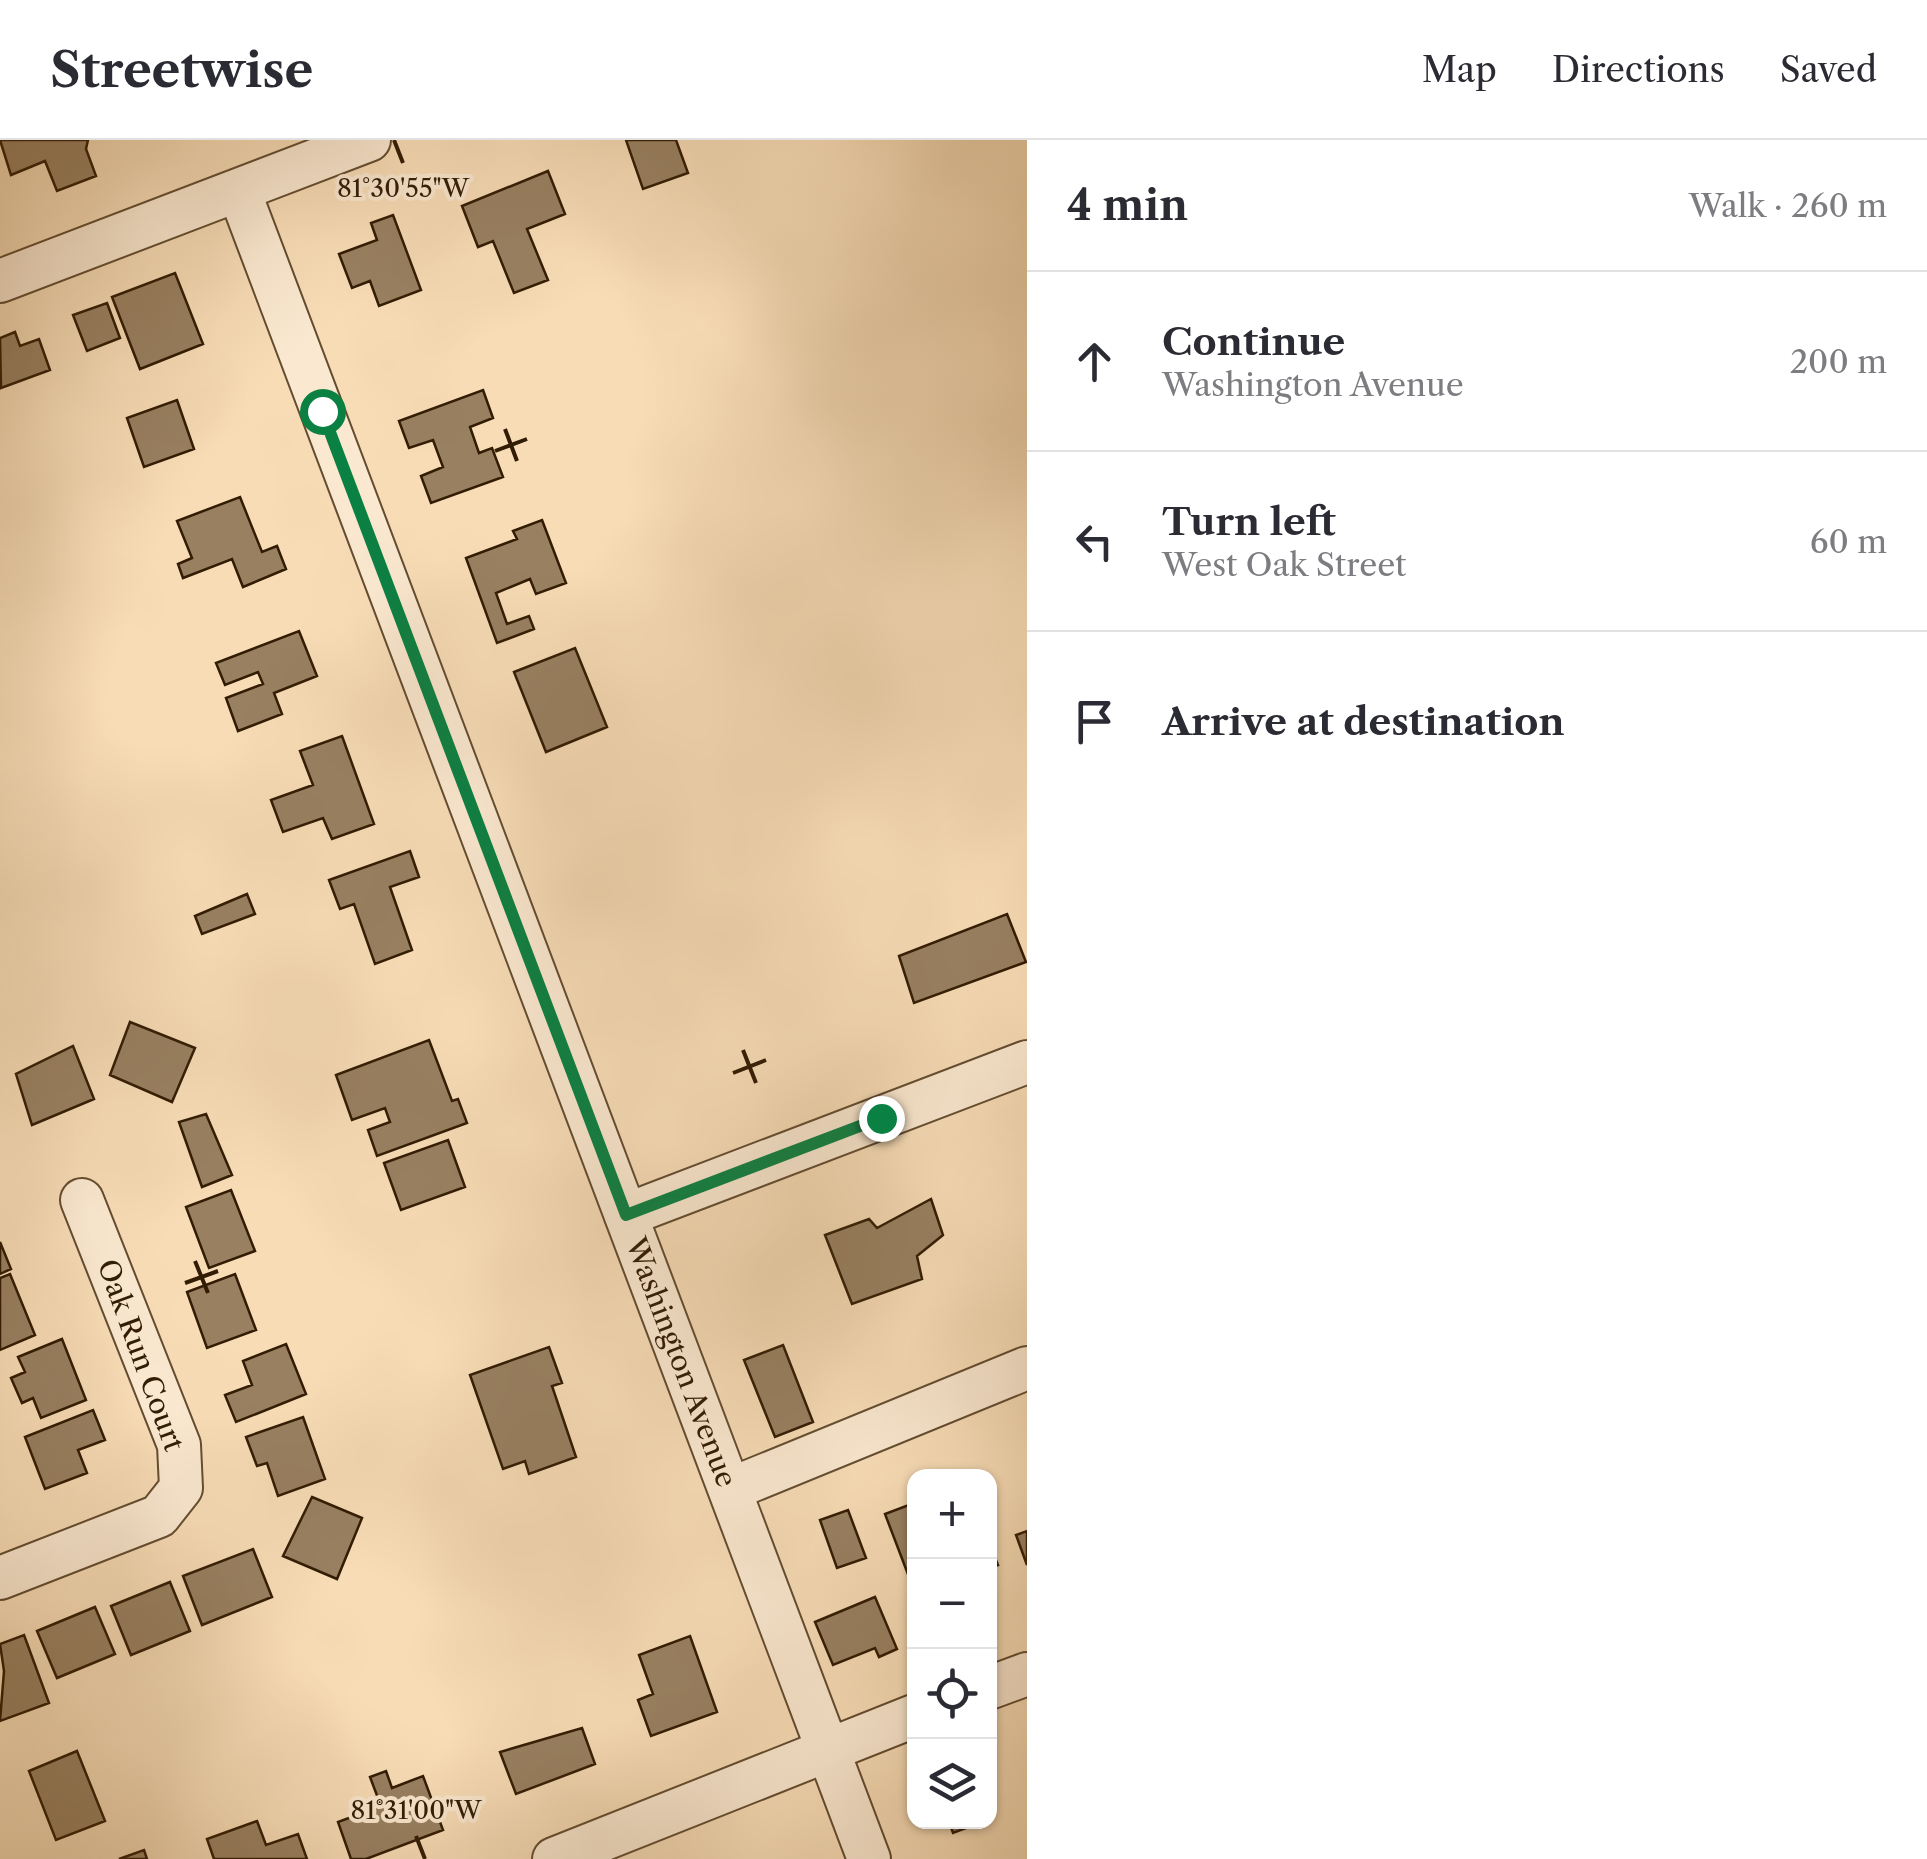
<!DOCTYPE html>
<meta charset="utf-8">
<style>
body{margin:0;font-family:"Libre Caslon Text",serif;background:#f2f2f3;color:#2b2b33}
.controls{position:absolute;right:30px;bottom:30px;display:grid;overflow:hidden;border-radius:20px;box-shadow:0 2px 8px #0004}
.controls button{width:90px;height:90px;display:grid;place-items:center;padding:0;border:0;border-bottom:2px solid #e1e1e2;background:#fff;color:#2b2b33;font:50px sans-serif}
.stop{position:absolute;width:30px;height:30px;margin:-22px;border:8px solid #0b8043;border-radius:50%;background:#fff}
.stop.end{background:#0b8043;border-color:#fff;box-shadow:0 2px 10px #0008}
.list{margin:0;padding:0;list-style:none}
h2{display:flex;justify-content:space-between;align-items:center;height:130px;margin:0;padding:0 40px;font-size:42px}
h2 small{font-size:32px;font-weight:400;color:#7c7c81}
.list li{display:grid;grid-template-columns:65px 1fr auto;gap:30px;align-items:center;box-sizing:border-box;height:180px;padding:0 40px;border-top:2px solid #e1e1e2}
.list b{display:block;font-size:38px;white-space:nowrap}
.list p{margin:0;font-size:32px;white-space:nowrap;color:#7c7c81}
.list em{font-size:32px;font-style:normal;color:#7c7c81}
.icon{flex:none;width:55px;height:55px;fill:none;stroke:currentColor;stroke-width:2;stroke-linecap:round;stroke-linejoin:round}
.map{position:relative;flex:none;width:1027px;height:1719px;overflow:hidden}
header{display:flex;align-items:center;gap:60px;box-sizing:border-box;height:140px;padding:0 50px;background:#fff;border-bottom:2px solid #e1e1e2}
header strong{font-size:48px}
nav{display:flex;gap:55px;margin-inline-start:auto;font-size:35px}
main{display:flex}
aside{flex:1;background:#fff}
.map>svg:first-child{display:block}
.building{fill:#988061;stroke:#321c04;stroke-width:2.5}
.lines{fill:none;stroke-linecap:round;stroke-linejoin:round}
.minor-casing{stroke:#634c30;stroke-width:46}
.minor{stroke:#fae8d0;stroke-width:42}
.route{stroke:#0b8043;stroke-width:12}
.ticks{fill:none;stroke:#321c04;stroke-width:4}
.labels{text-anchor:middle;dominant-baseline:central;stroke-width:8;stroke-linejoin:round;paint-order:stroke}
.street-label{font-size:28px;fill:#321c04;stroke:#fae8d0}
.ticks-label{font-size:25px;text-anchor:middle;fill:#321c04;stroke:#fae8d0;stroke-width:8;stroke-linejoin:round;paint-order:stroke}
</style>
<header>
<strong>Streetwise</strong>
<nav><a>Map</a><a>Directions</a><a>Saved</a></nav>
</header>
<main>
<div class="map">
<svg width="1027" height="1719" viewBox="0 0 1027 1719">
<rect width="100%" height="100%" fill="#f7dcb6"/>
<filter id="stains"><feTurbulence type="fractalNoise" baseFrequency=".002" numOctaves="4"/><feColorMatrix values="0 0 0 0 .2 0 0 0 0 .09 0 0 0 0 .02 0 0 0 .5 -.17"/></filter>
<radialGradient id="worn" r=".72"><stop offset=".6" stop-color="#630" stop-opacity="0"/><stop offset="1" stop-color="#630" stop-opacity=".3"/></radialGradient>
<!-- building -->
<path class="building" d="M0 0H88L86 9 96 36 57 51 45 21 11 35Z
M626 0H676L688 33 643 49Z
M548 31 565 74 527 89 548 140 514 153 493 101 478 107 462 66Z
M393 75 421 150 379 166 370 141 352 148 339 114 377 100 371 83Z
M175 133 203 204 140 229 112 157Z
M107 163 120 198 87 211 73 175Z
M15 192 20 206 39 199 50 230 1 248 0 198Z
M483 250 493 278 470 287 479 313 492 308 503 337 431 363 421 336 443 327 433 300 409 308 399 281Z
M177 260 194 309 144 327 127 278Z
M240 357 262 412 277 406 286 429 243 447 232 419 183 438 178 424 192 418 177 381Z
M542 380 566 443 536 454 530 439 496 453 507 484 529 476 534 489 497 503 466 418 517 399 513 391Z
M299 491 317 536 274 553 282 574 238 591 226 558 263 544 258 532 225 545 216 523Z
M575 508 607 587 546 612 514 532Z
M342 596 374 684 332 699 323 678 283 692 271 660 313 645 300 611Z
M410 711 419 737 390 747 412 810 375 824 354 764 340 769 329 740Z
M247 754 255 774 202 794 195 776Z
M1007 774 1026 822 914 863 899 816Z
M130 882 195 908 172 962 110 935Z
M429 900 452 961 458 959 467 983 377 1016 368 990 390 982 385 968 352 980 336 935Z
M73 906 94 959 32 985 16 934Z
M206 974 232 1035 202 1047 179 982Z
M448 1000 465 1047 401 1070 384 1023Z
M231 1050 255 1111 209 1128 186 1067Z
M931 1059 943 1095 917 1116 922 1139 852 1164 825 1095 869 1079 877 1088Z
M0 1102 11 1129 0 1134Z
M10 1134 35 1195 0 1210V1138Z
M235 1134 256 1190 207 1208 187 1152Z
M62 1199 86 1260 41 1278 33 1258 22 1263 11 1238 25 1232 18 1217Z
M286 1204 306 1254 236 1282 225 1255 252 1245 243 1221Z
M783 1205 813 1282 775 1297 744 1220Z
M549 1207 562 1243 552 1246 576 1317 529 1334 525 1321 503 1329 470 1235Z
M93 1270 105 1300 78 1310 87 1333 45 1349 25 1297Z
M303 1277 325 1339 278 1356 267 1323 257 1326 246 1297Z
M312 1357 362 1378 337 1439 283 1416Z
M914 1363V1450L885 1374Z
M848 1370 866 1418 837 1428 820 1380Z
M1027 1391V1425L1016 1395Z
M989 1402 998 1425 989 1429Z
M253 1409 272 1457 202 1485 183 1436Z
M170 1442 190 1491 131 1515 111 1466Z
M875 1457 897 1509 879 1517 875 1508 833 1525 815 1482Z
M95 1467 115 1514 57 1538 37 1491Z
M24 1495 49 1563 0 1581 4 1531 0 1504Z
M690 1496 717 1572 651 1596 638 1560 653 1554 639 1515Z
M582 1588 595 1624 516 1654 500 1612Z
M77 1611 105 1681 56 1700 29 1631Z
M386 1631 392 1648 423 1636 443 1690 366 1719H351L338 1682 381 1666 370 1637Z
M257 1681 266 1705 298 1694 307 1719H214L207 1699Z
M949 1682H982L953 1693Z
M144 1710 147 1719H119Z"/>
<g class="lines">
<defs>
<g id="minor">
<path id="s1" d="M239 51 869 1719"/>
<path d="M0 141 369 0"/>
<path d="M626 1075 1027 922"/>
<path d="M731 1349 1027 1228"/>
<path d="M0 1438 159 1376 181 1348 179 1305 82 1060"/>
<path d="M989 1548 1027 1534"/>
<path d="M554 1719 914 1576"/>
</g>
</defs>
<!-- minor casing -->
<use href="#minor" class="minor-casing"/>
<!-- minor -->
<use href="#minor" class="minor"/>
</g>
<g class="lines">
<!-- route -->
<path class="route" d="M322 271 626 1075 881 978"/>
</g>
<!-- ticks -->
<path class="ticks" d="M394 0 403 23M505 289 517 321M495 311 527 299M743 910 756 943M733 933 766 920M195 1121 208 1153M185 1143 218 1131M416 1696 425 1719"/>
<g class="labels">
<!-- street labels -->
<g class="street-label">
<text transform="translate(141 1215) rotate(70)">Oak Run Court</text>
<text stroke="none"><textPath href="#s1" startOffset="1252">Washington Avenue</textPath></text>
</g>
</g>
<g class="ticks-label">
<text x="403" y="57">81°30'55"W</text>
<text x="416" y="1679">81°31'00"W</text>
</g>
<rect width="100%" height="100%" filter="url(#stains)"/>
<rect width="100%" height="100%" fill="url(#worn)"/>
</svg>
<div class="controls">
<button>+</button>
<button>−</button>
<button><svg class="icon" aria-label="locate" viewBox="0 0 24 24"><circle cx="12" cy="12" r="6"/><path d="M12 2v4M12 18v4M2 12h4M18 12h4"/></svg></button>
<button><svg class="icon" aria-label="layers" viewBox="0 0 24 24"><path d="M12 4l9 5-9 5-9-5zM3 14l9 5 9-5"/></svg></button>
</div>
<div class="stop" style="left:322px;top:271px"></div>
<div class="stop end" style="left:881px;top:978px"></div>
</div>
<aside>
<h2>4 min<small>Walk · 260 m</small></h2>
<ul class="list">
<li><svg class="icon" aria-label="ahead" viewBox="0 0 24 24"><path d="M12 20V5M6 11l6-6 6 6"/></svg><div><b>Continue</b><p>Washington Avenue</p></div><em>200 m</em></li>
<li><svg class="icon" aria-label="left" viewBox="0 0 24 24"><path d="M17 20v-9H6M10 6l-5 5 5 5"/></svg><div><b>Turn left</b><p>West Oak Street</p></div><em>60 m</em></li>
<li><svg class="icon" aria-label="arrive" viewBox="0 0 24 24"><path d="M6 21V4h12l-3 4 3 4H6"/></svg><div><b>Arrive at destination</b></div></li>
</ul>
</aside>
</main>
